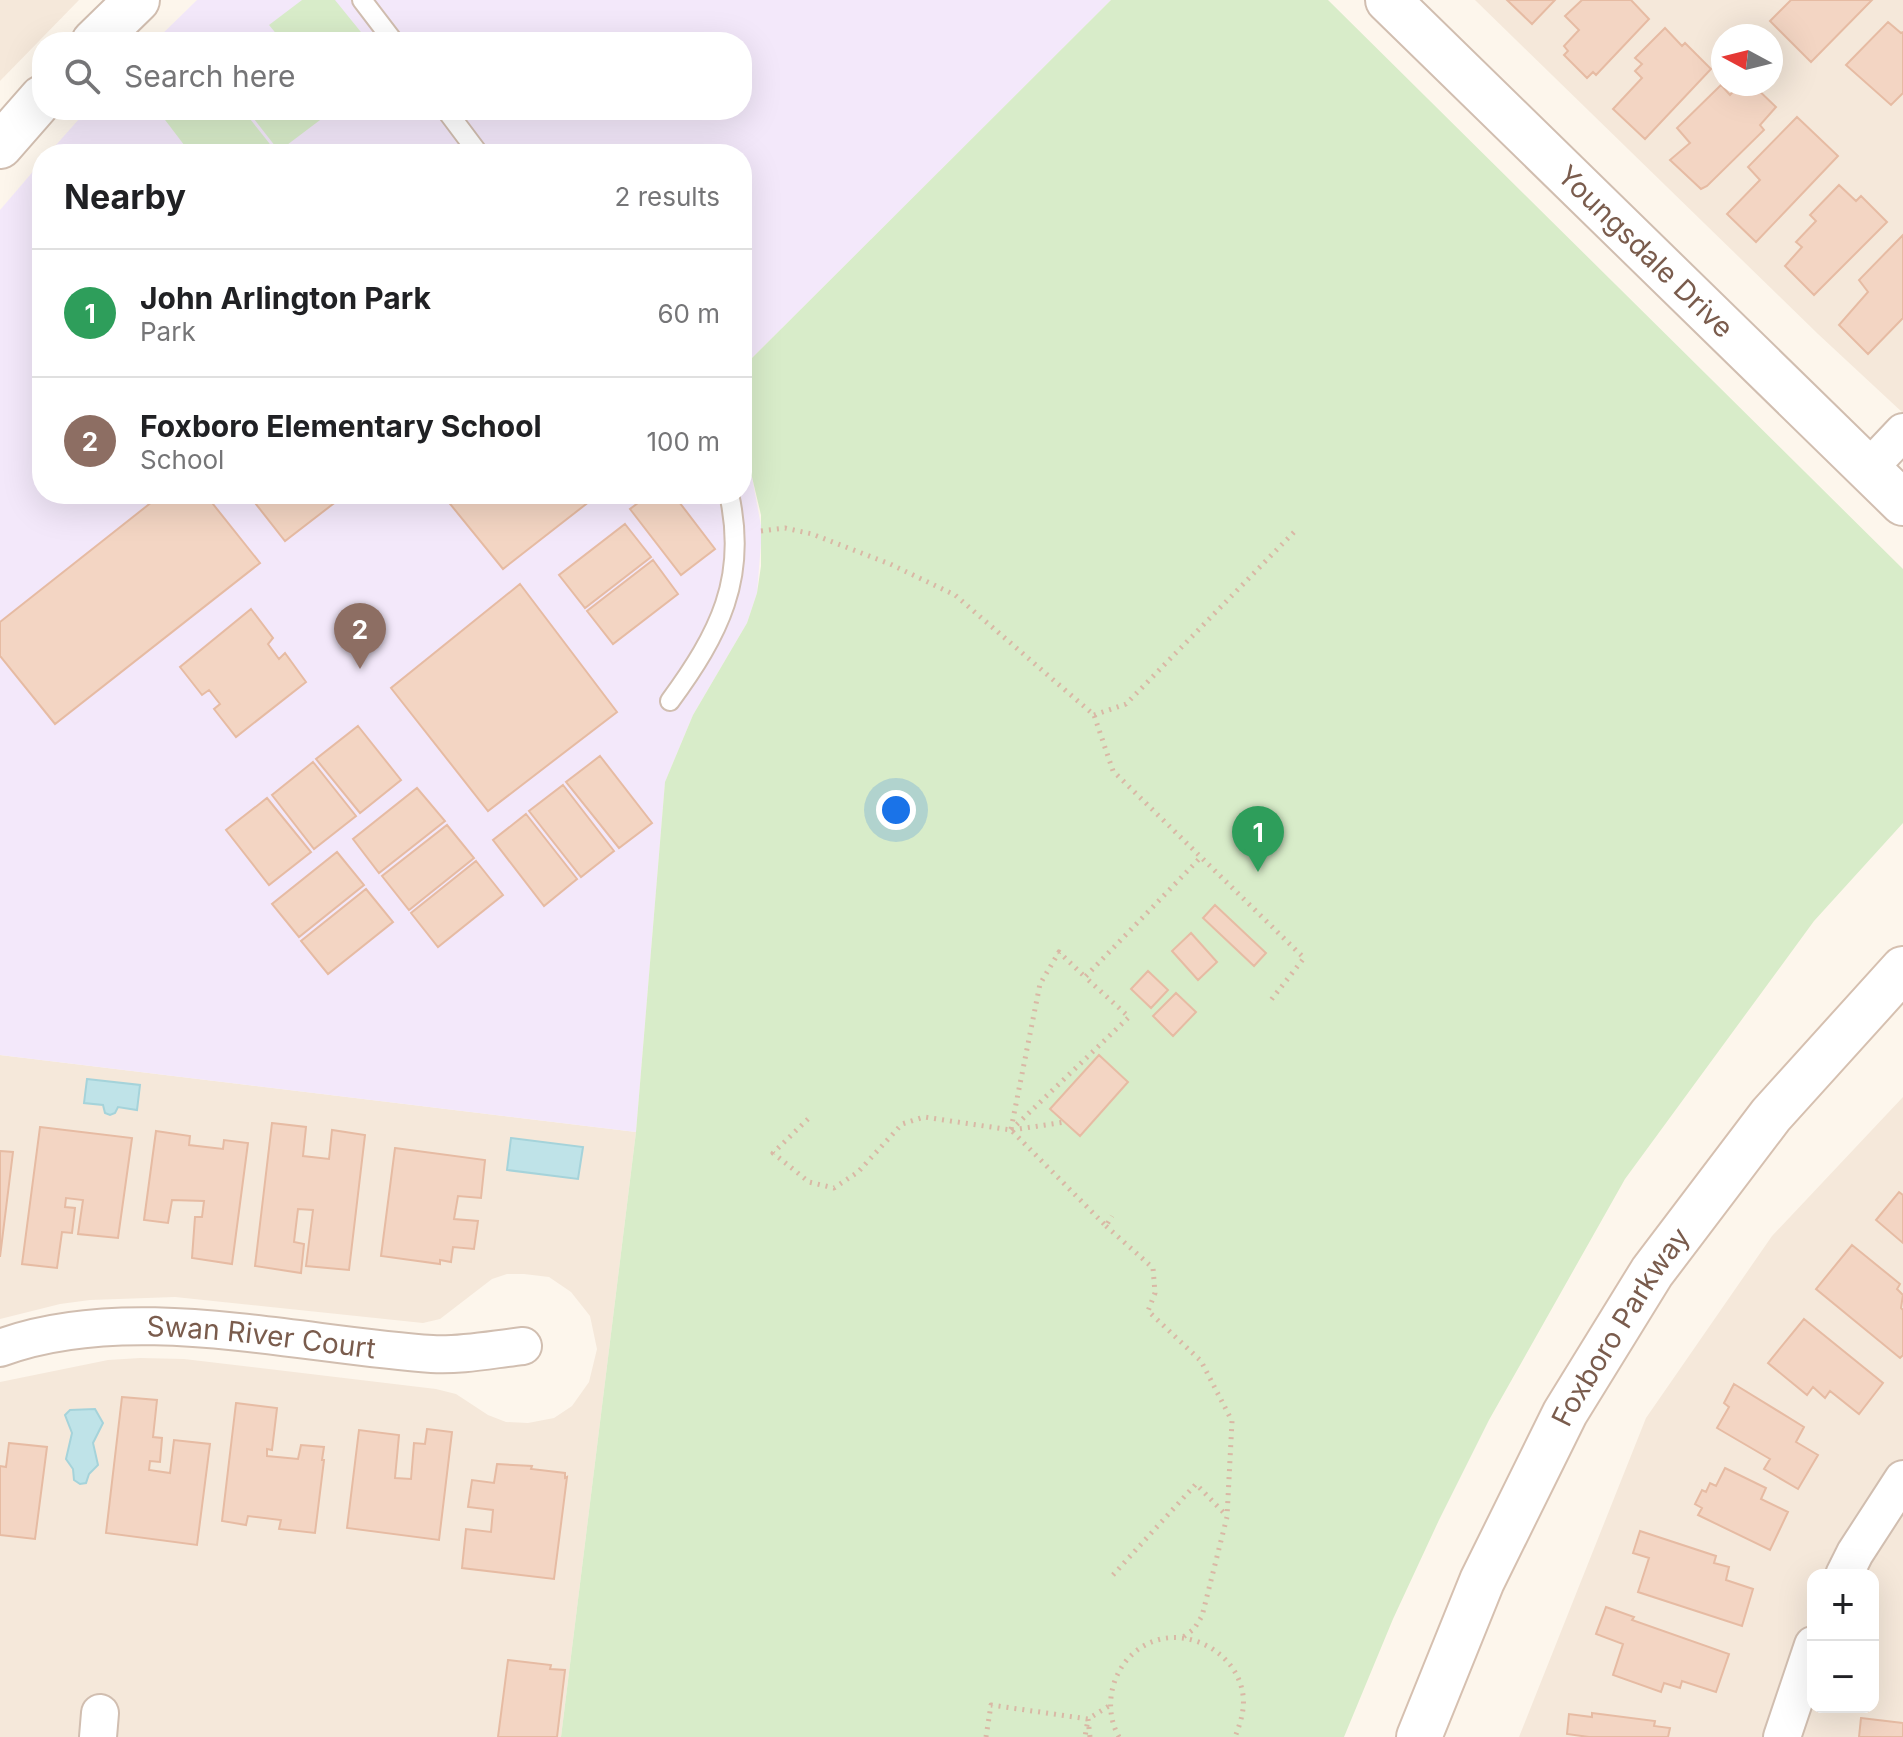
<!DOCTYPE html>
<meta charset="utf-8">
<style>
body{margin:0;font-family:Inter,sans-serif;background:#f2f2f2;color:#202124}
.controls{position:absolute;right:24px;bottom:24px;display:grid;overflow:hidden;border-radius:16px;box-shadow:0 8px 32px #0002}
.controls button{width:72px;height:72px;display:grid;place-items:center;padding:0;border:0;border-bottom:2px solid #e0e0e0;background:#fff;color:#202124;font:40px sans-serif}
.compass{position:absolute;left:1711px;top:24px;width:72px;height:72px;border-radius:50%;background:#fff;box-shadow:0 8px 32px #0002;rotate:277deg}
.you{position:absolute;left:896px;top:810px;width:28px;height:28px;margin:-20px;border:6px solid #fff;border-radius:50%;background:#1a73e8;box-shadow:0 0 0 12px #1a73e833}
.badge{display:grid;place-items:center;width:52px;height:52px;border-radius:50%;background:#2563eb;color:#fff;font-size:26px;font-weight:700}
.pin{position:absolute;translate:-50% -66px;filter:drop-shadow(0 2px 4px #0008)}
.pin::after{content:'';position:absolute;top:42px;width:28px;height:24px;background:inherit;clip-path:polygon(0 0,100% 0,50% 100%)}
.list{margin:0;padding:0;list-style:none}
h2{display:flex;justify-content:space-between;align-items:center;height:104px;margin:0;padding:0 32px;font-size:34px}
h2 small{font-size:26px;font-weight:400;color:#757577}
.list li{display:grid;grid-template-columns:52px 1fr auto;gap:24px;align-items:center;box-sizing:border-box;height:128px;padding:0 32px;border-top:2px solid #e0e0e0}
.list b{display:block;font-size:30px;white-space:nowrap}
.list p{margin:0;font-size:26px;white-space:nowrap;color:#757577}
.list em{font-size:26px;font-style:normal;color:#757577}
.icon{flex:none;width:44px;height:44px;fill:none;stroke:currentColor;stroke-width:2;stroke-linecap:round;stroke-linejoin:round}
.map{position:relative;flex:none;width:1903px;height:1737px;overflow:hidden}
.search{position:absolute;background:#fff;box-shadow:0 8px 32px #0002;left:32px;top:32px;width:720px;height:88px;display:flex;align-items:center;gap:20px;box-sizing:border-box;padding:0 28px;border-radius:32px;color:#757577;font-size:30px}
.panel{position:absolute;background:#fff;box-shadow:0 8px 32px #0002;left:32px;top:144px;width:720px;height:360px;border-radius:32px}
.map>svg:first-child{display:block}
.residential{fill:#f5e8da;fill-rule:evenodd}
.education{fill:#f3e8fa}
.green{fill:#d8ecc9}
.water{fill:#bfe3e8;stroke:#a5d3da;stroke-width:2}
.building{fill:#f3d5c3;stroke:#e6bba3;stroke-width:2}
.lines{fill:none;stroke-linecap:round;stroke-linejoin:round}
.service-casing{stroke:#d1beb0;stroke-width:22}
.minor-casing{stroke:#d1beb0;stroke-width:40}
.tertiary-casing{stroke:#d1beb0;stroke-width:48}
.secondary-casing{stroke:#d6c0b0;stroke-width:48}
.path{stroke:#d9b8a5;stroke-width:5;stroke-dasharray:2 6;stroke-linecap:butt}
.service{stroke:#fff;stroke-width:18}
.minor{stroke:#fff;stroke-width:36}
.tertiary{stroke:#fff;stroke-width:44}
.secondary{stroke:#fff;stroke-width:44}
.labels{text-anchor:middle;dominant-baseline:central;stroke-width:6;stroke-linejoin:round;paint-order:stroke}
.street-label{font-size:28px;fill:#7a5c4d;stroke:#fffaf3}
</style>
<div class="map">
<svg width="1903" height="1737" viewBox="0 0 1903 1737">
<rect width="100%" height="100%" fill="#fdf6ec"/>
<!-- residential -->
<path class="residential" d="M0 0H79L0 81Z
M1475 0H1903V413L1818 334ZM1723 36H1771V84H1723Z
M0 1055 636 1132 561 1737H0V1382L108 1360 140 1358 184 1359 436 1389 456 1394 488 1415 506 1422 528 1423 554 1418 572 1406 589 1382 597 1349 590 1316 571 1292 549 1277 524 1274H507L492 1279 440 1319 423 1323 175 1297 90 1300 60 1304 0 1319Z
M1903 1097V1737H1519L1646 1418 1772 1236ZM1813 1575H1873V1707H1813Z"/>
<!-- education -->
<path class="education" d="M197 0H1111L742 368V154H48L87 110H742V42H154Z
M42 161V494H742V461L752 477 762 531 757 593 747 623 693 715 665 782 636 1132 0 1055V210Z"/>
<!-- green -->
<path class="green" d="M302 0H335L369 42H283L269 25Z
M1111 0H1328L1903 569V823L1814 921 1625 1179 1489 1420 1439 1520 1393 1619 1344 1737H561L636 1132 665 782 693 715 747 623 757 593 761 566V515L752 477 742 461V368Z
M162 110H243L277 153 191 154 159 112Z
M247 110H332V111L279 151Z"/>
<!-- water -->
<path class="water" d="M87 1079 140 1085 137 1110 118 1107 115 1113 110 1115 105 1113 103 1105 84 1103Z
M511 1138 583 1147 578 1179 507 1170Z
M95 1409 103 1423 93 1443 98 1465 89 1474 86 1483 80 1484 74 1480 73 1469 66 1459 72 1433 65 1415 70 1410Z"/>
<!-- building -->
<path class="building" d="M1507 0H1555L1532 24Z
M1582 0H1631L1649 19 1596 75 1593 72 1587 78 1564 55 1568 51 1564 46 1579 30 1565 16Z
M1791 0H1872L1811 62 1770 21Z
M1888 22 1901 33 1903 32V93L1891 105 1846 65Z
M1665 28 1682 46 1685 43 1711 69 1645 139 1613 109 1642 78 1635 71 1642 64 1635 58Z
M1740 84H1752L1776 107 1760 125 1764 130 1707 186 1701 189 1670 160 1690 143 1677 128 1721 85 1730 95Z
M1797 117 1838 156 1756 242 1727 214 1760 180 1748 167Z
M1839 185 1856 201 1861 196 1887 222 1814 295 1785 266 1802 247 1796 242 1816 221 1810 215Z
M1903 235V318L1868 354 1839 325 1868 292 1859 280Z
M162 494H205L260 563 55 724 0 656V622Z
M248 494H346L285 541Z
M442 494H599L503 569Z
M650 494H673L715 549 681 575 630 509Z
M625 524 651 557 585 608 559 575Z
M653 560 678 594 613 644 587 611Z
M520 584 617 712 488 811 391 688Z
M251 609 273 638 268 644 279 659 285 653 306 682 236 737 214 709 220 704 209 690 202 695 180 667Z
M358 726 401 780 360 813 316 759Z
M600 756 652 823 619 848 566 782Z
M313 762 356 816 314 849 272 795Z
M563 785 614 851 581 877 529 811Z
M417 788 445 821 379 873 353 839Z
M267 798 311 852 269 885 226 830Z
M526 814 577 879 544 906 493 840Z
M447 825 474 858 409 910 382 876Z
M337 852 364 885 299 937 272 904Z
M476 861 503 895 438 947 411 913Z
M366 889 393 922 328 974 301 941Z
M1215 905 1266 953 1254 966 1203 918Z
M1191 933 1217 962 1198 980 1172 951Z
M1148 971 1168 990 1151 1008 1131 989Z
M1176 993 1196 1012 1173 1036 1153 1016Z
M1099 1055 1128 1082 1080 1136 1050 1109Z
M272 1123 306 1127 303 1156 329 1159 332 1130 365 1135 349 1270 306 1266 313 1210 298 1209 294 1242 304 1244 301 1273 255 1266Z
M40 1127 132 1138 118 1238 78 1234 83 1200 66 1198 65 1207 75 1208 72 1233 62 1232 57 1268 22 1264Z
M156 1131 190 1136 189 1145 223 1149 224 1140 248 1143 232 1264 192 1258 195 1217H202L204 1201 172 1200 168 1223 144 1220Z
M395 1148 485 1160 481 1198 458 1196 454 1219 478 1221 474 1249 453 1247 451 1262 440 1260V1264L381 1256Z
M0 1151 13 1152 0 1257Z
M1899 1192 1903 1195V1243L1876 1220Z
M1852 1245 1900 1284 1897 1289 1903 1295 1901 1308 1903 1310V1355L1900 1358 1816 1289Z
M1804 1319 1883 1383 1859 1414 1830 1391 1825 1398 1813 1387 1807 1395 1768 1363Z
M1734 1384 1804 1427 1796 1442 1818 1455 1798 1489 1764 1469 1770 1459 1717 1428 1729 1407 1724 1403Z
M122 1397 157 1400 153 1437 162 1438 160 1462 150 1461 149 1470 170 1473 174 1440 210 1444 197 1545 106 1533Z
M236 1403 277 1408 272 1450 267 1449V1456L298 1459 301 1445 324 1447 322 1460H324L315 1533 279 1529 281 1520 248 1516 246 1525 222 1521Z
M427 1429 452 1432 439 1540 347 1528 359 1430 399 1435 395 1478 411 1479 414 1443 425 1444Z
M9 1443 47 1447 35 1539 0 1535V1466L6 1467Z
M497 1464 532 1466 531 1469 565 1473V1478L567 1477 554 1579 462 1568 466 1529 491 1532 493 1510 468 1507 472 1480 494 1483Z
M1725 1468 1766 1488 1761 1499 1788 1512 1770 1550 1698 1515 1702 1508 1695 1504 1702 1490 1706 1492 1710 1483 1716 1486Z
M1640 1531 1716 1556 1714 1563 1729 1567 1726 1580 1753 1589 1742 1626 1638 1592 1649 1558 1633 1553Z
M1606 1607 1634 1617 1632 1620 1729 1654 1716 1692 1682 1681 1680 1688 1664 1683 1661 1692 1613 1675 1623 1644 1596 1634Z
M508 1660 551 1665 550 1669 565 1670 557 1737H498Z
M1592 1713 1655 1721 1654 1726 1670 1728 1668 1737H1589L1567 1734 1569 1714 1592 1717Z
M1861 1718 1903 1723V1737H1859Z"/>
<g class="lines">
<defs>
<path id="service" d="M362 0 394 42
M446 110 479 154
M670 701C719 634 748 578 729 494"/>
<g id="minor">
<path d="M1868 469 1903 432"/>
<path id="s1" d="M0 1348C129 1300 298 1345 432 1354 461 1356 494 1349 523 1346"/>
<path d="M1844 1575 1855 1553 1903 1479"/>
<path d="M98 1737 100 1713"/>
<path d="M1782 1737 1813 1645"/>
</g>
<g id="tertiary">
<path id="s2" d="M1388 0 1903 503"/>
<path d="M94 42 137 0"/>
<path d="M0 146 42 98"/>
</g>
<g id="secondary">
<path id="s3" d="M1419 1737 1482 1581 1565 1413 1652 1272 1771 1115 1903 969"/>
</g>
</defs>
<!-- service casing -->
<use href="#service" class="service-casing"/>
<!-- minor casing -->
<use href="#minor" class="minor-casing"/>
<!-- tertiary casing -->
<use href="#tertiary" class="tertiary-casing"/>
<!-- secondary casing -->
<use href="#secondary" class="secondary-casing"/>
<!-- path -->
<path class="path" d="M761 531 785 528 812 534 890 564 955 595 1094 715 1113 771 1304 958 1271 1000
M1094 715 1126 704 1297 529
M808 1119 773 1153 809 1182 834 1188 858 1172 902 1124 924 1117 1011 1130 1106 1226 1112 1216
M1011 1129 1040 984 1059 952 1085 977
M1011 1130 1129 1017 1085 977 1201 857
M1012 1130 1065 1122
M1106 1226 1153 1268 1155 1293 1148 1311 1201 1361 1232 1421 1227 1517 1202 1616 1194 1629 1182 1638
M1113 1575 1196 1484 1227 1516
M986 1737 991 1705 1088 1719 1085 1737
M1090 1737 1088 1719 1109 1706
M1119 1737C1098 1700 1118 1649 1161 1639 1197 1631 1238 1657 1243 1695 1245 1710 1240 1724 1235 1737"/>
<!-- service -->
<use href="#service" class="service"/>
<!-- minor -->
<use href="#minor" class="minor"/>
<!-- tertiary -->
<use href="#tertiary" class="tertiary"/>
<!-- secondary -->
<use href="#secondary" class="secondary"/>
</g>
<g class="labels">
<!-- street labels -->
<g class="street-label">
<text stroke="none"><textPath href="#s2" startOffset="360">Youngsdale Drive</textPath></text>
<text stroke="none"><textPath href="#s3" startOffset="458">Foxboro Parkway</textPath></text>
<text stroke="none"><textPath href="#s1" startOffset="264">Swan River Court</textPath></text>
</g>
</g>
</svg>
<div class="controls">
<button>+</button>
<button>−</button>
</div>
<svg class="compass" viewBox="-18 -18 36 36"><path d="M0-13l5 13h-10z" fill="#e53935"/><path d="M0 13l5-13h-10z" fill="#757577"/></svg>
<div class="you"></div>
<div class="pin badge" style="left:1258px;top:872px;background:#2e9e5b">1</div>
<div class="pin badge" style="left:360px;top:669px;background:#8d6e63">2</div>
<div class="search"><svg class="icon" aria-label="search" viewBox="0 0 24 24"><circle cx="10" cy="10" r="6"/><path d="M15 15l6 6"/></svg>Search here</div>
<section class="panel">
<h2>Nearby<small>2 results</small></h2>
<ul class="list">
<li><span class="badge" style="background:#2e9e5b">1</span><div><b>John Arlington Park</b><p>Park</p></div><em>60 m</em></li>
<li><span class="badge" style="background:#8d6e63">2</span><div><b>Foxboro Elementary School</b><p>School</p></div><em>100 m</em></li>
</ul>
</section>
</div>
